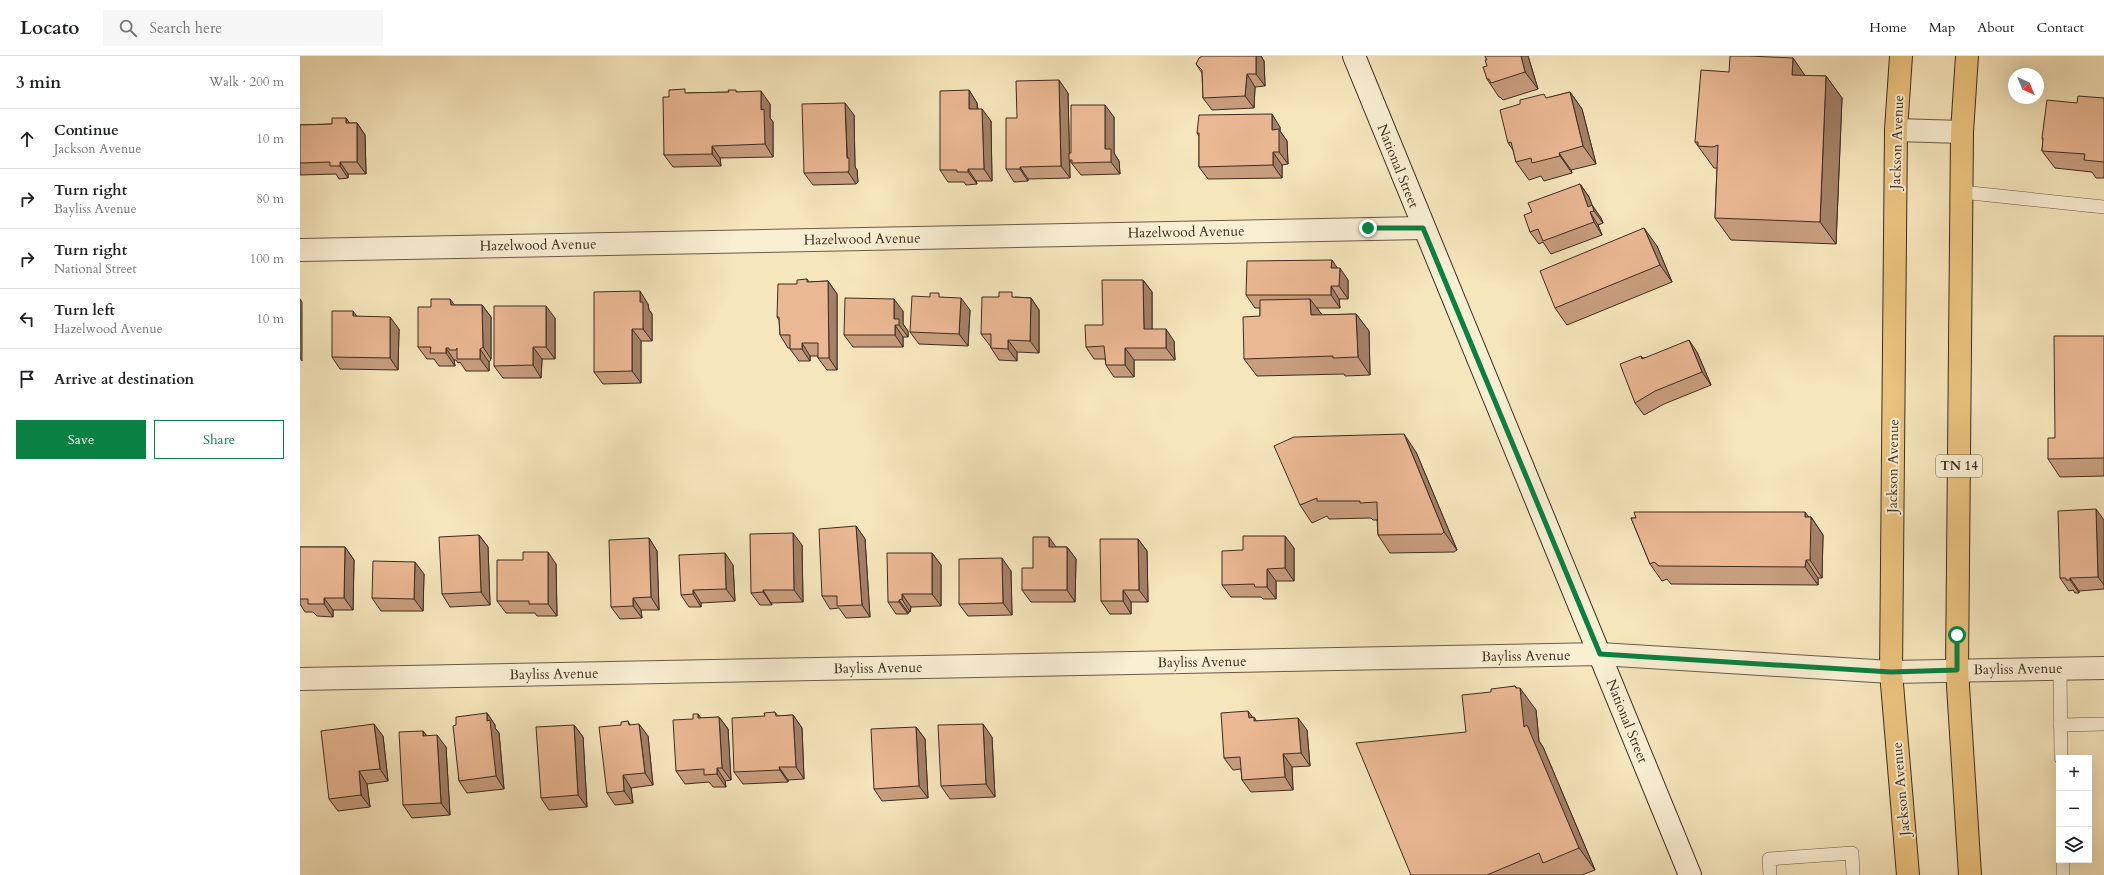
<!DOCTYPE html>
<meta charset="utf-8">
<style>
body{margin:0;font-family:Cardo,serif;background:#f6f6f6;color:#202124}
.controls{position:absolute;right:12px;bottom:12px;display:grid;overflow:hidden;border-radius:0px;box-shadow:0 4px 16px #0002}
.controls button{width:36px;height:36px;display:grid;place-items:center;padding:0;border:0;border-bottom:1px solid #e0e0e0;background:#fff;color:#202124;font:20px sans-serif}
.compass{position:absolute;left:1708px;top:12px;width:36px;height:36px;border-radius:50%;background:#fff;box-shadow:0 4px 16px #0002;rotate:136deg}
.stop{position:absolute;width:12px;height:12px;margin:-9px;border:3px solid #0b8043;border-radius:50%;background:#fff}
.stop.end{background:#0b8043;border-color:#fff;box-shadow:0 1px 4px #0008}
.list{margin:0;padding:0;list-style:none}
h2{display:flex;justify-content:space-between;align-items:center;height:52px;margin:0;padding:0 16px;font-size:17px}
h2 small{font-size:13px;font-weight:400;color:#757577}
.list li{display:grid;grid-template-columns:26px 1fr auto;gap:12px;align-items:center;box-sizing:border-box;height:60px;padding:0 16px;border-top:1px solid #e0e0e0}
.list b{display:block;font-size:15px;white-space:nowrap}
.list p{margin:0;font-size:13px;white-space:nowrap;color:#757577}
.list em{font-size:13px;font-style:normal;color:#757577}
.actions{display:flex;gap:8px;padding:12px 16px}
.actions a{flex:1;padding:9px 0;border:1px solid #0b8043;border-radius:0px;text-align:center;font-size:14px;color:#0b8043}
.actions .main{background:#0b8043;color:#fff}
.icon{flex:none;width:22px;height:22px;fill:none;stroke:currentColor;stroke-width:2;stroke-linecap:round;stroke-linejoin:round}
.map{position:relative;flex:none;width:1804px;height:819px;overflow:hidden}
header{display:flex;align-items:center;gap:24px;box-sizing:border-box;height:56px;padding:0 20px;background:#fff;border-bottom:1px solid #e0e0e0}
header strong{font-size:19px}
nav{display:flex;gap:22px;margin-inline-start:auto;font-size:14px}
.search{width:280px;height:36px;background:#f6f6f6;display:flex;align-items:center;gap:10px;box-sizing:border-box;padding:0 14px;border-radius:0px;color:#757577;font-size:15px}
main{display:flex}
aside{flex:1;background:#fff}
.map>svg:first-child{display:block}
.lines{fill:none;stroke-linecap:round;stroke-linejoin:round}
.service-casing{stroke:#6b5a49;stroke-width:14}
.minor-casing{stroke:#6b5a49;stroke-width:24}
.tertiary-casing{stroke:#6b5a49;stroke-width:24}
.secondary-casing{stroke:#3d2c23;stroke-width:24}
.primary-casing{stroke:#3d2c23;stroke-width:24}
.service{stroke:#f9efd3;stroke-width:13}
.minor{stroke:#f9efd3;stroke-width:22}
.tertiary{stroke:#f9efd3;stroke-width:22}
.secondary{stroke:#f9efd3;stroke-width:22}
.primary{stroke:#ebc37e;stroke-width:22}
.wall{fill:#c99e7e;stroke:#3d2c23}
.shaded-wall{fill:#a48167;stroke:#3d2c23}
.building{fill:#eab893;stroke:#3d2c23}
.route{stroke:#0b8043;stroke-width:5}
.labels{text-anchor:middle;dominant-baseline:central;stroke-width:4;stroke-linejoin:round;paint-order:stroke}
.shield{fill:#f9efd3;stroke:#756658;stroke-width:1}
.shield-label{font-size:13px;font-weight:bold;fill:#3d2c23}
.street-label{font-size:14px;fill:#3d2c23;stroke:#f9efd3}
</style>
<header>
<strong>Locato</strong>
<div class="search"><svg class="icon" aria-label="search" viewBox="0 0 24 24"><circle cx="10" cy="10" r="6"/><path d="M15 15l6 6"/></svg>Search here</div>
<nav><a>Home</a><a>Map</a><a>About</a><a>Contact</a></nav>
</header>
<main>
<aside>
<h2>3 min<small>Walk · 200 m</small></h2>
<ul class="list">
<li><svg class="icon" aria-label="ahead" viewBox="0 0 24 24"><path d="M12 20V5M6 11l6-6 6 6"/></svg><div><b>Continue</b><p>Jackson Avenue</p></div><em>10 m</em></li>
<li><svg class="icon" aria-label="right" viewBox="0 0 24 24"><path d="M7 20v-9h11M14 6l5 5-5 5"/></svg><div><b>Turn right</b><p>Bayliss Avenue</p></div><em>80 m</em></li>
<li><svg class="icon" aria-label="right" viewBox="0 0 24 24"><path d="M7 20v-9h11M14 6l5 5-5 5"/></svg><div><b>Turn right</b><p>National Street</p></div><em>100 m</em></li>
<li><svg class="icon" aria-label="left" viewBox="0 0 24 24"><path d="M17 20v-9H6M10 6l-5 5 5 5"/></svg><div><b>Turn left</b><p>Hazelwood Avenue</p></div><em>10 m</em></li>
<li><svg class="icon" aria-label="arrive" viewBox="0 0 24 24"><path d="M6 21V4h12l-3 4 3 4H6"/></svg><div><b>Arrive at destination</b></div></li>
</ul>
<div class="actions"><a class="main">Save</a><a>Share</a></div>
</aside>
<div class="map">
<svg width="1804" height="819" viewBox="0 0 1804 819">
<rect width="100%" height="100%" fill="#f6e6bc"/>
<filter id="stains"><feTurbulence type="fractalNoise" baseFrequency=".005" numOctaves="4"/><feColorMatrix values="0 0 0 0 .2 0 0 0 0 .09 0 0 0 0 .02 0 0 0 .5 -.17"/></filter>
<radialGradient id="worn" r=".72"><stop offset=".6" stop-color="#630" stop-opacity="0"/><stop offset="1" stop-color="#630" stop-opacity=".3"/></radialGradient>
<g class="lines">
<defs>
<path id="service" d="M1661 136 1804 151
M1760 612 1761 702
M1760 669 1804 668
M1763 804V819
M1470 819 1469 803 1552 797 1553 819"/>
<path id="minor" d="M1596 74 1662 76
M0 194 1123 172"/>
<path id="tertiary" d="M0 623 1300 598 1591 616 1804 612"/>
<path id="secondary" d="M1054 0 1390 819"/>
<path id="primary" d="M1601 0 1596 74 1591 616 1608 819
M1667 0 1662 76 1657 614 1670 819"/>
</defs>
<!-- service casing -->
<use href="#service" class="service-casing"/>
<!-- minor casing -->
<use href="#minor" class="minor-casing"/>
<!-- tertiary casing -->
<use href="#tertiary" class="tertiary-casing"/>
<!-- secondary casing -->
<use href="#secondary" class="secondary-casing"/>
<!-- primary casing -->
<use href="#primary" class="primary-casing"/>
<!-- service -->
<use href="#service" class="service"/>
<!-- minor -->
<use href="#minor" class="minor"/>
<!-- tertiary -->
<use href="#tertiary" class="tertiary"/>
<!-- secondary -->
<use href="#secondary" class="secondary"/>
<!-- primary -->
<use href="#primary" class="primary"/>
</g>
<!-- wall -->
<path class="wall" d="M902 0H961L964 5 965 30 955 31 954 52 912 54 903 42 902 17 896 8Z
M1185 0H1228L1238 33 1203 44 1200 41H1199L1187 23V4Z
M1493 2 1505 20H1526L1542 42 1536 188 1431 184 1415 162 1417 112H1414L1395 86 1429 16Z
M669 34 677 47 678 53 691 65 692 125H676L677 128 666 129 664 126H648L640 114Z
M438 36 470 48V62L473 66V101L420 102 421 110 373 111 364 99 369 41 388 37Z
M1270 36 1282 53 1296 108 1271 114 1272 117 1244 125 1241 120 1229 124 1216 106 1213 94 1208 87 1247 42Z
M768 37 770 122 728 123V125L714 126 706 113 717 62Z
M1804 42V122H1796L1792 116 1755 112 1742 95 1743 84 1742 82 1777 47Z
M554 59 555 111 557 114 558 126 556 128 513 129 504 117Z
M814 61V97L819 105 820 118 781 119 769 104 771 97Z
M46 62 49 67H57L65 79 66 118H48V122L39 123 36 118 0 119V69L32 68Z
M980 71V75L987 85 988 108 982 109V122L908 123 899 111V80L897 77Z
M1280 128 1289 141 1292 149 1301 162 1303 167 1298 169 1302 179 1251 198 1243 186 1239 188 1230 176 1232 156Z
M1357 190 1372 226 1267 269 1255 252Z
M1037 212 1048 224V243H1039L1040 252H1017L1022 259 1056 258 1069 275 1070 319 1045 320 1044 318 957 320 944 303 960 260V252H955L946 239Z
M507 223 509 226 528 225 537 238V314H527L518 302V300H510V305H499L490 293V292H488L480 279 479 264 477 261 497 228Z
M843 224 852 236V273L874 285 875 304H834V321H814L806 309 805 303H794L786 291 803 269Z
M642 241 670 254 668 290 619 288 610 276Z
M715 241 731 242 739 254V297L717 296V305L699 304 691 292V291L681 278Z
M348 248 349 254 352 258V285H341V327L303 328 294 316Z
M155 249H182L191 261V303L189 306V315H166L160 306 158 307 156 304H154L155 310H139L134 303H127L118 291 131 251Z
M603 255V268L608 275V281H603V291H553L544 279Z
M57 260 99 273 98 314 40 313 32 301Z
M255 262V303H242L241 322H203L194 310Z
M1804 280V420L1760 421 1748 403 1755 382Z
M1397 296 1411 329 1364 348 1344 359 1335 347 1341 300 1343 302Z
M1116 396 1157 494 1154 496 1090 497 1078 479 1077 464H1073L1071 462 1029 463 1027 460 1012 467 1000 449Z
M1511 461 1523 479 1522 522H1518V529L1371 528 1367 523 1362 525 1350 508 1331 462Z
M1804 464V533L1779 535V537H1775L1773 534 1769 535 1760 522Z
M556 470 565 483 570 561 546 562 539 552 530 553 522 540Z
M179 479 188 491 190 549 150 551 142 538Z
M349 482 357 495 359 554H341L342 562 320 563 311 551Z
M838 483 847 495 848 546H831V558H810L801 545Z
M502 489 503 546 471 547 472 549H460L451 537Z
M0 491H45L54 504 53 554H33V561L17 560 13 556H5L0 548Z
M756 491H767L776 503 775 546H731L722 534 733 512Z
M994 492V525H976V543H963L961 541H931L922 529Z
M632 497 641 509V550L611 551 610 556H608V558H596L588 546Z
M223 504 256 508 257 560H237L235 557H206L197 545Z
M433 509 435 545 401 547V551H389L381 539Z
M711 515 712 559 668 560 659 548Z
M124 518 123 555H81L72 542Z
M1215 630 1236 654 1239 685 1243 691 1295 814 1282 819H1111L1191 636Z
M475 656 478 660 493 659 502 672 504 723 488 724V726L443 728 434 716 465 660Z
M187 657 195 669V672L199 677 204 733 167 737 159 725 156 669Z
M419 661 428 673 431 724 425 725 426 731H413L409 726 385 728 376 715 393 663Z
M953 661 956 665 1007 674 1010 710 992 711 993 734 951 736 942 724 941 713 933 714 924 702Z
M328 665 330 669 348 680 353 729 331 732 333 747 315 749 307 737 321 669Z
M274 669 283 681 287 751 249 754 241 742Z
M616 671 625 683 628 742 582 745 574 733Z
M123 675 127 680 146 691 150 759 112 762 103 749Z
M83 680 88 725 67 728 70 751 38 755 29 743Z
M692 681 695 741 650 743 641 730Z"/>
<!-- shaded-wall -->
<path class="shaded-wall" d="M956 0H961L964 5 965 30 956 18Z
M1221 0H1228L1238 33 1225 16Z
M1493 2 1508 24 1492 19Z
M947 18 955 31 954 52 945 40Z
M1526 20 1542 42 1536 188 1520 166Z
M759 24 768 37 770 122 761 110Z
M669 34 677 47 678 65 669 53Z
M461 35 470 48V62L473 66V101L465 88 461 54Z
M1270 36 1282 53 1296 108 1283 90Z
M545 47 554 59 555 111 557 114 558 126 556 128 548 116Z
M805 49 814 61V97L819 105 820 118 811 106 805 93Z
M682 53 691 65 692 125 684 113Z
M972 58 980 71V75L987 85 988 108 979 96 972 74Z
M46 62 55 75 46 67Z
M57 67 65 79 66 118 57 106Z
M412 90 420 102 421 110 412 98Z
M973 96 982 109V122L973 109Z
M1259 97 1271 114 1272 117 1260 100Z
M40 106 48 118V122L40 110Z
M720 111 728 123V125L720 113Z
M668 113 676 125 677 128 668 116Z
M1280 128 1289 141 1292 149 1301 162 1303 167 1294 155 1288 151Z
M1290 156 1298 169 1302 179 1294 166Z
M1344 172 1357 190 1372 226 1360 209Z
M1032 204 1040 216V212L1048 224V243L1039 230 1031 212Z
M843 224 852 236V285L844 273Z
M528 225 537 238V314L529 302Z
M1031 230 1039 243 1040 252 1031 239Z
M340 235 348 248 349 254 352 258V285L343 273 340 246Z
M661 242 670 254 668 290 659 278Z
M731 242 739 254V297L730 285Z
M0 243 2 246V305L0 302Z
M150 243 159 255 151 249Z
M594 243 603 255V268L608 275V281L599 269 594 263Z
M1010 243 1023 260 1011 259Z
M182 249 191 261V303L183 291Z
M246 250 255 262V303L246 291Z
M53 255 62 267 53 260Z
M1056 258 1069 275 1070 319 1058 301Z
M90 261 99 273 98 314 90 302Z
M595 269 603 281V291L595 279Z
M332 273 341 285V327L332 315Z
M866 273 874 285 875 304 866 292Z
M708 284 717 296V305L708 293Z
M1389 284 1397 296 1411 329 1402 316Z
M502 287 510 300V305L502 293Z
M233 291 242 303 241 322 233 309Z
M146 292 154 304 155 310 146 297Z
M825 292 834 304V321L825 309Z
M180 293 189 306V315L180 303Z
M1104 378 1116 396 1157 494 1144 476Z
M1796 453 1804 464V529L1798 521Z
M1505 456 1511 464V461L1523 479 1522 522 1510 504 1505 461Z
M556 470 565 483 570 561 562 549Z
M493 477 502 489 503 546 494 534Z
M179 479 188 491 190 549 181 536Z
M985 480 994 492V525L985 512Z
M749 481 758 494 749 491Z
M349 482 357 495 359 554 351 541Z
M838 483 847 495 848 546 839 534Z
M45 491 54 504 53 554 44 542Z
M767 491 776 503 775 546 767 534Z
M248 496 256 508 257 560 248 548Z
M425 497 433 509 435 545 426 533Z
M632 497 641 509V550L632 538Z
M702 502 711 515 712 559 703 547Z
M1506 504 1518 522V529L1505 511Z
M115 506 124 518 123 555 114 543Z
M967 513 976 525V543L967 531Z
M1770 522 1779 535V537L1770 524Z
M393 534 401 547V551L393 538Z
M463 534 471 547 472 549 463 536Z
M823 534 831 546V558L823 545Z
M602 538 611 551 610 556 602 543Z
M24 542 33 554V561L24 548Z
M333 542 341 554 342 562 333 550Z
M599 544 608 556V558L599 546Z
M1215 630 1221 638 1220 632 1236 654 1239 685 1243 691 1295 814 1279 792 1224 671Z
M948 655 954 663V661L962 674 949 662Z
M187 657 195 669V672L199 677 204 733 196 720 187 665Z
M398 658 407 670 398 662Z
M493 659 502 672 504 723 496 711Z
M419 661 428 673 431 724 422 712Z
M998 662 1007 674 1010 710 1001 697Z
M74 668 83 680 88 725 80 713Z
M339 668 348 680 353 729 345 717Z
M683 668 692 681 695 741 686 728Z
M274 669 283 681 287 751 278 739Z
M616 671 625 683 628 742 619 730Z
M123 675 132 687 123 680Z
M137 679 146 691 150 759 141 747Z
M983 698 992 711 993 734 985 721Z
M479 711 488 724V726L480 714Z
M417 712 425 725 426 731 417 718Z
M59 715 67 728 70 751 61 739Z
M323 719 331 732 333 747 324 735Z"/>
<!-- building -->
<path class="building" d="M902 0H956V18H947L945 40 903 42 902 14 896 8 899 2Z
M1185 0H1221L1225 16 1191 27 1189 23H1187L1183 11 1187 10 1185 4H1187Z
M1430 0H1449L1493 2 1492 19 1526 20 1520 166 1415 162 1418 89 1413 91 1398 90V86H1395L1401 14 1429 16Z
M759 24 761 110 720 111V113H706V62H717L716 25Z
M385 33V37L429 36 428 34H436V36L461 35V54L464 53 465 88 412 90V98L364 99 363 41H369V34Z
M669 34V53H682L684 113H668V116H657V114H640V35Z
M1270 36 1283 90 1259 97 1260 100 1232 107 1231 102 1216 106 1211 86 1208 87 1200 54 1220 48V44L1244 38 1246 42Z
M1778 40 1804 42V106L1784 104 1785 98 1742 95 1743 82H1742L1747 44 1777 47Z
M545 47 547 102H549V114L548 116 504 117 502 48Z
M771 49H805V93H811V106L772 107V104H769V97H771Z
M972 58V74L979 73V96H973V109L899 111V77H897L899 59Z
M32 62H46V67H57V106H40V110H30V106L0 107V69L32 68Z
M1280 128 1288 151 1292 149 1294 155 1290 156 1294 166 1243 185 1238 173 1230 176 1224 159 1232 156 1228 147Z
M1344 172 1360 209 1255 252 1240 215Z
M1032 204 1031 212H1040L1039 230H1031V239H946L947 205Z
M507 223V226L528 225 529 302H518V287H502V293H490V279H480L479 261H477L478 228H497V224Z
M802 224H843L844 273H866V292H825V309H806L804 290 786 291 785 269H803Z
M340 235V246H343V273H332V315L294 316V236Z
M699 236H712V241L731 242 730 285 708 284V293L691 292V278H681L682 241H699Z
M630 237H639V241L661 242 659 278 610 276 612 240 630 241Z
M545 242 594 243V263H599V269H595V279H544Z
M131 243H150L151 249H182L183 291 180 293V303H157V292L156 294H149V292H146V297H130L131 291H118V251H131Z
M1010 243 1011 259 1056 258 1058 301 1033 302V300L944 303 943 261 960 260V244Z
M194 250H246V291H233V309L194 310Z
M32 255H53V260L90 261V302L32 301Z
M1754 280H1804V402L1748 403V382H1755Z
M1389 284 1402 316 1355 335 1335 347 1320 308 1341 300 1342 303Z
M1104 378 1144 476 1142 478 1078 479 1077 446 1060 447V445H1017V442L1000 449 974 390 994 381Z
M1796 453 1798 521 1770 522V524H1766V522H1760L1758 455Z
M1334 456H1505V461H1511L1510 504H1506L1505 511 1359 510 1354 506 1350 508 1331 462H1336Z
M556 470 562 549 537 550V540H522L519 473Z
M493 477 494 534H463V536L451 537 450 478Z
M179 479 181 536 142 538 139 481Z
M943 480H985V512L967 513V531H955L954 528 922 529V495L943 494Z
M733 481H749V491H767V534H722V512H733Z
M349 482 351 541 333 542V550L311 551 309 484Z
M800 483H838L839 534H823V545H801Z
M0 491H45L44 542H24V548H8V543H0Z
M223 496H248V548H229V545H197V504H223Z
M425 497 426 533 393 534V538L381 539 379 499Z
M587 497H632V538H602V543L599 544V546H588Z
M702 502 703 547 659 548V503Z
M73 505 115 506 114 543 72 542Z
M1215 630 1216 632H1220L1224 671 1227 669 1279 792 1243 807 1239 797 1187 819H1111L1056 687 1166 676 1162 639 1191 636V633Z
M948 655 949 662 954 661V665L998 662 1001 697 983 698 985 721 942 724 940 701 924 702 921 657Z
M475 656 476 660 493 659 496 711H479L480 714 434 716 432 662 465 660 464 657Z
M187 657V665L190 664 196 720 159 725 153 670 156 669V661Z
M393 658H398V662L419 661 422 712H417V718L404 719V713L376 715 373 664 393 663Z
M328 665 329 669 339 668 345 717 323 719 324 735 307 737 299 671 321 669V666Z
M74 668 80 713 59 715 61 739 29 743 21 675Z
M683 668 686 728 641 730 638 669Z
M274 669 278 739 241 742 236 671Z
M616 671 619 730 574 733 571 673Z
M123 675V680L137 679 141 747 103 749 99 676Z"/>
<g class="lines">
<!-- route -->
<path class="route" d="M1068 172H1123L1300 598 1591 616 1657 614V579"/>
</g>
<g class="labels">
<!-- shield labels -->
<rect class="shield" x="1636" y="399" width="46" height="22" rx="3"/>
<g class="shield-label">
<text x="1659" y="410">TN 14</text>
</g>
<!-- street labels -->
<g class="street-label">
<text transform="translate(1597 86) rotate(-88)">Jackson Avenue</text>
<text transform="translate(1098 110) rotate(68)">National Street</text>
<text transform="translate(886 176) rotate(-1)">Hazelwood Avenue</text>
<text transform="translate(562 183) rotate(-1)">Hazelwood Avenue</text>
<text transform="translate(238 189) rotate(-1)">Hazelwood Avenue</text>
<text transform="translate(1593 410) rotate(-89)">Jackson Avenue</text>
<text transform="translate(1226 600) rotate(-1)">Bayliss Avenue</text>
<text transform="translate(902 606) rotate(-1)">Bayliss Avenue</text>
<text transform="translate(578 612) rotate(-1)">Bayliss Avenue</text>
<text transform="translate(1718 613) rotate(-1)">Bayliss Avenue</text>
<text transform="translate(254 618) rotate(-1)">Bayliss Avenue</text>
<text transform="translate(1327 665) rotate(68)">National Street</text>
<text transform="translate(1601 733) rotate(-95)">Jackson Avenue</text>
</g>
</g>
<rect width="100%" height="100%" filter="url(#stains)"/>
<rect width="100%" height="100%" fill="url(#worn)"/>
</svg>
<div class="controls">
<button>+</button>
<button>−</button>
<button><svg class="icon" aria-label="layers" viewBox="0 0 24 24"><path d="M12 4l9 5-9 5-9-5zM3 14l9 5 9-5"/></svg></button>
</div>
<svg class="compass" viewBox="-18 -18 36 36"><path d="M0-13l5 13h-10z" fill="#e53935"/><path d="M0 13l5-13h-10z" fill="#757577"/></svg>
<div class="stop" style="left:1657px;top:579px"></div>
<div class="stop end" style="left:1068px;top:172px"></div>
</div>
</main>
